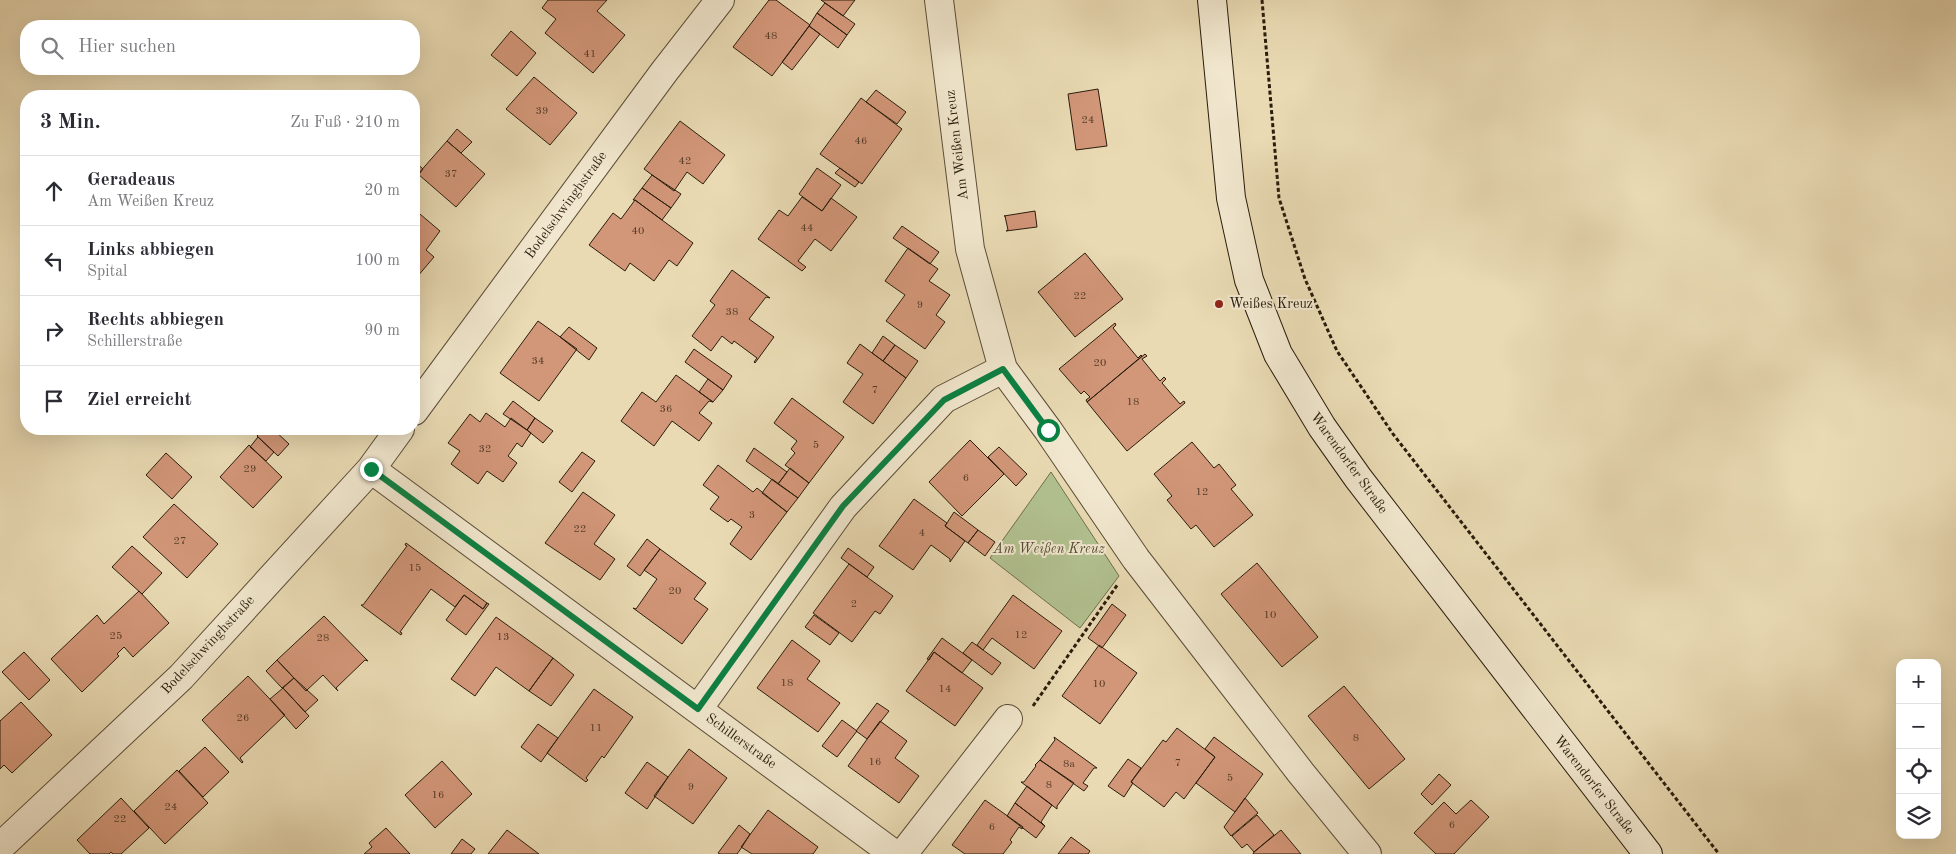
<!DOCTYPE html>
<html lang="de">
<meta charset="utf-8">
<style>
body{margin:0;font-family:"Old Standard TT",serif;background:#f2f2f3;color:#2b2b33}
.controls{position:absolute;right:15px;bottom:15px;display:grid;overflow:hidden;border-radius:10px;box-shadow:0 5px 20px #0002}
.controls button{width:45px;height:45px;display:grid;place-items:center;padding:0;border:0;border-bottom:1px solid #e1e1e2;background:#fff;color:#2b2b33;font:25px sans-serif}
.stop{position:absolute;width:15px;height:15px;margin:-11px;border:4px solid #0b8043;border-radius:50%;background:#fff}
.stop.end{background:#0b8043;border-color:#fff;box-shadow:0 1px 5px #0008}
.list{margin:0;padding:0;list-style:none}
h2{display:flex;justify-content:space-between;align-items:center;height:65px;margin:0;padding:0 20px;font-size:21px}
h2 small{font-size:16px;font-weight:400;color:#7c7c81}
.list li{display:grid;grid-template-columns:32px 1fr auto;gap:15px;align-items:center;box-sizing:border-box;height:70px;padding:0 20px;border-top:1px solid #e1e1e2}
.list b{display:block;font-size:19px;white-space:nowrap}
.list p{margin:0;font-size:16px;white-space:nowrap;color:#7c7c81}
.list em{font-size:16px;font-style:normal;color:#7c7c81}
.icon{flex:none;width:28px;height:28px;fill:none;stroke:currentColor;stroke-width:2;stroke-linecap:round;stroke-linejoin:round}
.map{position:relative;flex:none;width:1956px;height:854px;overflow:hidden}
.search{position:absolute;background:#fff;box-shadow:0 5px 20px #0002;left:20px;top:20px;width:400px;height:55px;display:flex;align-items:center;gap:12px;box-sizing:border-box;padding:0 18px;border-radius:20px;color:#7c7c81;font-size:19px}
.panel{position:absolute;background:#fff;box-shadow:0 5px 20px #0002;left:20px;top:90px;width:400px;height:345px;border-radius:20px}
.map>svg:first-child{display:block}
.park{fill:#b2c190;stroke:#6e6f4e}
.building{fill:#d29678;stroke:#2a1d0c}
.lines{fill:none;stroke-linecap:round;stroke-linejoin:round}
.street-casing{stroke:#5a4c36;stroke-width:30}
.secondary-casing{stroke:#2a1d0c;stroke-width:30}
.path{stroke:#2a1d0c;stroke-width:3;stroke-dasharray:4 2.5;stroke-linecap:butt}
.street{stroke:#f1e7ce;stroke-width:28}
.secondary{stroke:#f1e7ce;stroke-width:28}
.route{stroke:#0b8043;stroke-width:6}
.poi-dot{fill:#8f2418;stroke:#f1e7ce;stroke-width:2}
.labels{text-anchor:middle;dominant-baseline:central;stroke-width:4;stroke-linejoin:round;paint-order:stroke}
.number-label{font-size:11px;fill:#543b27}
.street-label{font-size:14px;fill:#2a1d0c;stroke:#f1e7ce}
.poi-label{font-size:14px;fill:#2a1d0c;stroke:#f1e7ce;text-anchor:start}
.park-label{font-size:14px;font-style:italic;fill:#534e34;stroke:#f1e7ce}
</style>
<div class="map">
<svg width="1956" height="854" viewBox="0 0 1956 854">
<rect width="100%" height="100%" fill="#e9dab3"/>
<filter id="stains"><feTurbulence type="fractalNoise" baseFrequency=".004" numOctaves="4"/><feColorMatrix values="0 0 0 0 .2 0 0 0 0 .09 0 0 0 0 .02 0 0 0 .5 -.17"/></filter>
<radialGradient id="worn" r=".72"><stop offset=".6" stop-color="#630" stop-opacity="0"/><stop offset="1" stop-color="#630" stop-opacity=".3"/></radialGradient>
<!-- park -->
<path class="park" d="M1051 472 1119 576 1080 628 990 558Z"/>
<!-- building -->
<path class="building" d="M548 0H607L597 11 625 35 593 73 545 33 556 19 542 8Z
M769 0H776L810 25 772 76 733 47Z
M821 0H855L843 16Z
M825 3 855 24 847 35 817 13Z
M817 13 847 35 838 48 809 26Z
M809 26 820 34 792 70 782 62Z
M511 31 536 53 517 76 491 55Z
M534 77 577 113 550 145 506 109Z
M1098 89 1107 146 1076 150 1068 94Z
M876 90 906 112 897 124 866 102Z
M861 98 902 129 862 184 820 154Z
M680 121 725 155 703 184 687 172 674 191 644 169Z
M457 129 472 142 461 153 447 141Z
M447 141 485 174 456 207 418 174Z
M414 161 423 169 414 181Z
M817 168 841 185 822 211 799 194Z
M840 168 859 182 855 187 835 173Z
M652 175 681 194 671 208 642 188Z
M642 188 671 208 662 220 635 200H633Z
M802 197 822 211 831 198 857 217 831 251 815 239 798 261 806 267 802 271 758 239 779 210 788 216Z
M635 200 693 243 677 266 669 260 654 281 630 263 625 271 589 245 613 213 621 219Z
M414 209 440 231 426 250 434 257 417 277 414 274Z
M1035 211 1037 227 1006 231 1008 230 1005 216H1004Z
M902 226 939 252 930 264 893 238Z
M908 248 938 269 929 281 950 295 936 315 945 322 925 349 886 321 905 295 885 281Z
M1085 253 1123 299 1075 337 1038 292Z
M732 270 770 298 766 297 749 319 774 337 755 363 754 362 757 358 734 341 732 344 722 336 711 351 692 336 715 305 710 301Z
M538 321 577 349 539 401 500 373Z
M1115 323 1116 325 1113 328 1138 358 1141 355 1142 356 1087 402 1086 400 1090 397 1084 391 1081 394 1059 369Z
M569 327 597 348 589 360 560 337Z
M883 336 895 345 883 361 872 353Z
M860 344 906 378 873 424 843 402 863 374 847 363Z
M895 345 918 361 906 378 883 361Z
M694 349 732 376 723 390 685 362Z
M1145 354 1147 356 1142 359 1160 381 1164 377 1166 379 1162 383 1180 404 1184 401 1185 403 1127 451 1087 402Z
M676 375 713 402 709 401 699 413 712 423 699 441 672 421 654 446 621 421 642 392 656 402Z
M708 379 723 390 713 402 699 392Z
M792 398 844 437 809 483 785 465 795 453 791 449 797 441 774 423Z
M513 401 535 418 527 430 503 414Z
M486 413 505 427 511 418 531 433 522 447 517 443 508 456 517 463 503 482 487 471 478 484 451 464 460 451 448 443 470 414 480 422Z
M535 418 553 431 543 443 527 430Z
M263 429H273L289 444 278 456 257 436Z
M258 437 274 452 266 461 250 447Z
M970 440 1004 474 962 516 929 482Z
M1192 442 1214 468 1219 464 1236 485 1231 489 1253 515 1214 547 1196 525 1191 529 1167 500 1172 496 1154 474Z
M249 445 282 477 253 508 220 477Z
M999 447 1027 474 1016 486 988 457Z
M754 448 787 472 778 484 746 461Z
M582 452 595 461 572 492 559 482Z
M166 453 192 477 172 499 146 475Z
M718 465 753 492 757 488 787 512 751 560 730 544 742 527 731 519 728 522 710 509 719 497 703 485Z
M790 468 809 483 798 498 778 484Z
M772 479 798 498 787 512 762 493Z
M583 492 615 515 594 544 615 559 600 580 545 543Z
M914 499 947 523 945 526 965 541 950 562V559L931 545 913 570 879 546Z
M174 504 218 544 187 578 143 537Z
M954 512 978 530 968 543 945 526Z
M978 530 995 542 985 556 968 543Z
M647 539 660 549 640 576 627 566Z
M406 543 487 603 483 609 464 595 455 607 431 589 400 632 402 633 401 635 361 605H363L407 546 405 545Z
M132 546 162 573 142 594 112 567Z
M848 548 874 567 867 577 841 558Z
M660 549 706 583 694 599 708 609 682 644 633 608 636 609 657 579 644 570Z
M1257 563 1318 637 1282 667 1221 594Z
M849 564 893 596 880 614 875 611 852 642 813 613Z
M139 591 169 623 133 657 124 647 117 654 119 656 82 692 51 659 97 615 104 624Z
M464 595 483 609 487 603 489 604 466 635 446 620Z
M1013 595 1062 631 1034 669 992 638 983 650 977 645Z
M1112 604 1126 615 1102 648 1088 638Z
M814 615 839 633 830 645 805 627Z
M324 616 368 661 365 660 336 688 338 691 323 675 306 691 277 660Z
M496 617 553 658 529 691 496 667 475 696 451 679Z
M942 638 972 660 962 673 934 652 929 660 927 659Z
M792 640 820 661 807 679 840 703 818 732 757 688Z
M972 642 1001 663 992 675 963 653Z
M1099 645 1137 673 1100 724 1062 696Z
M24 652 50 680 29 700 2 672Z
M934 652 983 688 955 726 906 691Z
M553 658 574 675 551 706 529 691Z
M277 660 294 678 282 688 266 671Z
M248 676 285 715 240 758 243 762 242 763 202 720Z
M294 678 318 700 305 712 283 688Z
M1344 686 1405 759 1369 789 1308 716Z
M283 688 309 716 296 729 270 699Z
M594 689 633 717 604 758 602 756 586 778 588 780 586 782 547 753Z
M21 702 52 735 12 773 4 765 0 769V721Z
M877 703 889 711 867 739 856 731Z
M842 720 857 731 837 757 822 746Z
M880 721 907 741 895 758 919 776 899 803 848 766Z
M538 724 558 738 541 762 521 747Z
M1177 728 1215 757 1184 799 1176 792 1164 807 1131 782 1163 740 1166 742Z
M1054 737 1097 768H1094L1083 783 1088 786 1084 791 1040 760 1055 740Z
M1214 737 1263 774 1235 812 1196 783 1215 757 1205 749Z
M205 747 229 772 203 797 179 771Z
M689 749 727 778 693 824 654 796Z
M1128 759 1141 768 1131 782 1133 783 1124 797 1108 786Z
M1040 760 1074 783 1057 806V809L1021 782H1024L1036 766 1035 765Z
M442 761 472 794 435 828 405 795Z
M647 762 668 777 647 809 625 793Z
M177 770 208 803 165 844 134 811Z
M1439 774 1451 785 1432 805 1421 794Z
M1027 786 1052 805 1041 822 1045 826 1015 803Z
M121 798 149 828 121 854H113L111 852 109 854H90L77 840Z
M1245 798 1258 813 1231 836 1224 827Z
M985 800 1023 827 1022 829 1019 827 1010 840 1012 842 1003 854H965L952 845Z
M1471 800 1489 817 1454 854H1436L1414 833 1444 802 1456 814Z
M1015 803 1045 826 1036 838 1007 816Z
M768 810 818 847 813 854H752L741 847Z
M1257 815 1274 835 1254 852 1247 844 1242 848 1232 836Z
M739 825 750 834 742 847 737 854H720L718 853Z
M386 828 410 854H364L372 847 369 843Z
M507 830 539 854H488Z
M1281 830 1301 854H1253L1254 852Z
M1071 837 1090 851 1088 854H1058Z
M462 839 475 849 471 854H451Z"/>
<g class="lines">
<defs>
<path id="street" d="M939 0 970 249 1003 369 1048 430 1136 559 1301 773 1367 854
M414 411 664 72 720 0
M371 469 894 854
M698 709 843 507 944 399 1003 369
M0 847 181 677 371 469 400 429
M903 854 1008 719"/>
<path id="secondary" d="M1212 0 1231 198 1249 280 1278 354 1322 427 1358 478 1648 854"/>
</defs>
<!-- street casing -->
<use href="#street" class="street-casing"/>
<!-- secondary casing -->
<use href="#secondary" class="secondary-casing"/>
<!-- path -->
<path class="path" d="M1262 0 1279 198 1305 279 1337 351 1393 434 1719 854
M1033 706 1118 584"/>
<!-- street -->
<use href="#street" class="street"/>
<!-- secondary -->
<use href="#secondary" class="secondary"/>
</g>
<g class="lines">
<!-- route -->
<path class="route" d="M371 469 698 709 843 506 944 400 1003 369 1048 430"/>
</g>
<!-- markers -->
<circle class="poi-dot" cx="1219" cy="304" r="5"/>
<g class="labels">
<!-- number labels -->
<g class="number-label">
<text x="771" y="36">48</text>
<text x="590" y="54">41</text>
<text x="542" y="111">39</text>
<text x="1088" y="120">24</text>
<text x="861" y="141">46</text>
<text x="685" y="161">42</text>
<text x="451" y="174">37</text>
<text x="807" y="228">44</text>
<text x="638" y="231">40</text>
<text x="1080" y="296">22</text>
<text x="920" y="305">9</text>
<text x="732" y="312">38</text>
<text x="538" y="361">34</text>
<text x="1100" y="363">20</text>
<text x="875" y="390">7</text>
<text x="1133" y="402">18</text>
<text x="666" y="409">36</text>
<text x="816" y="445">5</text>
<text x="485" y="449">32</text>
<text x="250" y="469">29</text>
<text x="966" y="478">6</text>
<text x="1202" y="492">12</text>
<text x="752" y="515">3</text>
<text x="580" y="529">22</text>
<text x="922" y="533">4</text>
<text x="180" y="541">27</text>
<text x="415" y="568">15</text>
<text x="675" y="591">20</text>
<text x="854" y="604">2</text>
<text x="1270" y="615">10</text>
<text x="1021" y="635">12</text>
<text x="116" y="636">25</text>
<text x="503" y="637">13</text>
<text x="323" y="638">28</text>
<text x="787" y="683">18</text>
<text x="1099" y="684">10</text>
<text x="945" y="689">14</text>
<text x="243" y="718">26</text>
<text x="596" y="728">11</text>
<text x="1356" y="738">8</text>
<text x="875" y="762">16</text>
<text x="1178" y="763">7</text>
<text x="1069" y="764">8a</text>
<text x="1230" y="778">5</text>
<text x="1049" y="785">8</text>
<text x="691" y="787">9</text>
<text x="438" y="795">16</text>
<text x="171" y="807">24</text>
<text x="120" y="819">22</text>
<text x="1452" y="825">6</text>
<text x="992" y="827">6</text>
</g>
<!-- street labels -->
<g class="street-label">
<text transform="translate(957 145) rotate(-97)">Am Weißen Kreuz</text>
<text transform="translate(566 205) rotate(-54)">Bodelschwinghstraße</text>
<text transform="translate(1349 463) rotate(54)">Warendorfer Straße</text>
<text transform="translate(208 645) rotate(-47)">Bodelschwinghstraße</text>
<text transform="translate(741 741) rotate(36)">Schillerstraße</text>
<text transform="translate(1594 785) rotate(52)">Warendorfer Straße</text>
</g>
<!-- poi labels -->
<g class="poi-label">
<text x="1229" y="304">Weißes Kreuz</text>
</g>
<!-- park labels -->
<g class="park-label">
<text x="1049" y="549">Am Weißen Kreuz</text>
</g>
</g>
<rect width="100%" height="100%" filter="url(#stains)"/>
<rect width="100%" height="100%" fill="url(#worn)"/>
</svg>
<div class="controls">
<button>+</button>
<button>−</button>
<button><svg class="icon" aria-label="locate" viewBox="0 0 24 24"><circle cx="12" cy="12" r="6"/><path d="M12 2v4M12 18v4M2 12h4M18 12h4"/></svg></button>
<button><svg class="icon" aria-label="layers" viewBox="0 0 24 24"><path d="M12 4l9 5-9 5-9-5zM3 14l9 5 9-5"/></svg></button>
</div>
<div class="stop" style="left:1048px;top:430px"></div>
<div class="stop end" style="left:371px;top:469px"></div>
<div class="search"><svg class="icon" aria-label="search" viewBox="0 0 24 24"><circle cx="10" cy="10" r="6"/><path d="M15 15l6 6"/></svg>Hier suchen</div>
<section class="panel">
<h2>3 Min.<small>Zu Fuß · 210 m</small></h2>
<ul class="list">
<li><svg class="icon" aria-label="ahead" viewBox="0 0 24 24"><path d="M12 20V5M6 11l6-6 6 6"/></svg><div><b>Geradeaus</b><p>Am Weißen Kreuz</p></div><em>20 m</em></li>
<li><svg class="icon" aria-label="left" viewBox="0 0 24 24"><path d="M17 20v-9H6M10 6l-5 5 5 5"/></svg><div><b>Links abbiegen</b><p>Spital</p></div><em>100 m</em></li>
<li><svg class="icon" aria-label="right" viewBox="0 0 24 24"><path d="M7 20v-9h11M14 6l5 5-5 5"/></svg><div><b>Rechts abbiegen</b><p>Schillerstraße</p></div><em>90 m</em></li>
<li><svg class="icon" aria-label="arrive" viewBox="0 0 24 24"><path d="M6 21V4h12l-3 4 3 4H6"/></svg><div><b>Ziel erreicht</b></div></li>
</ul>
</section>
</div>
